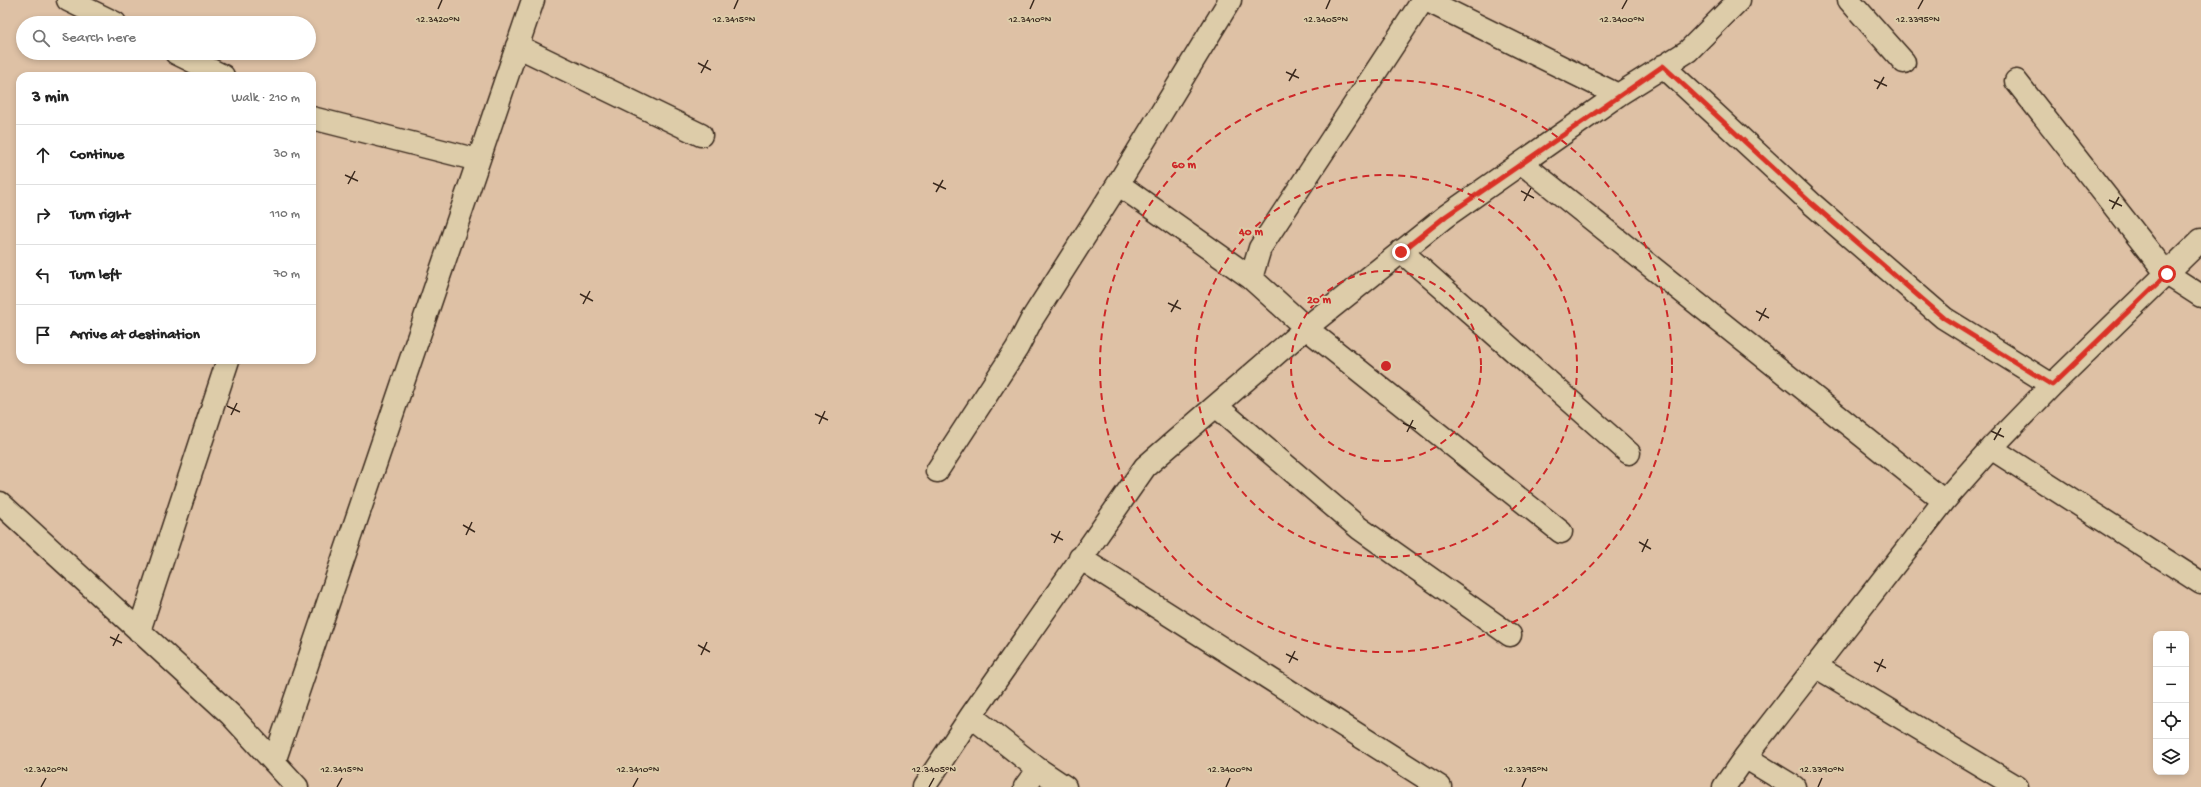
<!DOCTYPE html>
<meta charset="utf-8">
<style>
body{margin:0;font-family:"Gochi Hand",sans-serif;background:#f6f6f6;color:#222}
.controls{position:absolute;right:12px;bottom:12px;display:grid;overflow:hidden;border-radius:8px;box-shadow:0 2px 6px #0003}
.controls button{width:36px;height:36px;display:grid;place-items:center;padding:0;border:0;border-bottom:1px solid #e0e0e0;background:#fff;color:#222;font:20px sans-serif}
.stop{position:absolute;width:12px;height:12px;margin:-9px;border:3px solid #d93025;border-radius:50%;background:#fff}
.stop.end{background:#d93025;border-color:#fff;box-shadow:0 1px 4px #0008}
.list{margin:0;padding:0;list-style:none}
h2{display:flex;justify-content:space-between;align-items:center;height:52px;margin:0;padding:0 16px;font-size:17px}
h2 small{font-size:13px;font-weight:400;color:#767676}
.list li{display:grid;grid-template-columns:26px 1fr auto;gap:12px;align-items:center;box-sizing:border-box;height:60px;padding:0 16px;border-top:1px solid #e0e0e0}
.list b{display:block;font-size:15px;white-space:nowrap}
.list em{font-size:13px;font-style:normal;color:#767676}
.icon{flex:none;width:22px;height:22px;fill:none;stroke:currentColor;stroke-width:2;stroke-linecap:round;stroke-linejoin:round}
.map{position:relative;flex:none;width:2201px;height:787px;overflow:hidden}
.search{position:absolute;background:#fff;box-shadow:0 2px 6px #0003;left:16px;top:16px;width:300px;height:44px;display:flex;align-items:center;gap:10px;box-sizing:border-box;padding:0 14px;border-radius:22px;color:#767676;font-size:15px}
.panel{position:absolute;background:#fff;box-shadow:0 2px 6px #0003;left:16px;top:72px;width:300px;height:292px;border-radius:12px}
.map>svg:first-child{display:block}
.lines{fill:none;stroke-linecap:round;stroke-linejoin:round}
.street-casing{stroke:#3b2a1e;stroke-width:25}
.street{stroke:#ddcca9;stroke-width:22}
.route{stroke:#d93025;stroke-width:5}
.ticks{fill:none;stroke:#3b2a1e;stroke-width:1.5}
.ring{fill:none;stroke:#ce2828;stroke-width:2;stroke-dasharray:7 5}
.ticks-label{font-size:10px;text-anchor:middle;fill:#3b2a1e;stroke:#ddcca9;stroke-width:4;stroke-linejoin:round;paint-order:stroke}
.centre{fill:#ce2828;stroke:#ddcca9;stroke-width:2}
.ring-label{font-size:12px;text-anchor:middle;font-weight:bold;fill:#ce2828;stroke:#ddcca9;stroke-width:4;stroke-linejoin:round;paint-order:stroke}
</style>
<div class="map">
<svg width="2201" height="787" viewBox="0 0 2201 787">
<rect width="100%" height="100%" fill="#dec1a5"/>
<filter id="ink" filterUnits="userSpaceOnUse"><feTurbulence type="fractalNoise" baseFrequency=".025" numOctaves="2"/><feDisplacementMap in="SourceGraphic" scale="8" xChannelSelector="R" yChannelSelector="G"/><feConvolveMatrix kernelMatrix="1 2 1 2 8 2 1 2 1" color-interpolation-filters="sRGB"/></filter>
<g filter="url(#ink)">
<g class="lines">
<defs>
<path id="street" d="M68 0 115 23
M1423 0 1260 248 1251 278 1306 328 1561 532
M1426 0 1618 95
M1849 0 1904 62
M517 46 701 135
M176 53 223 76
M1663 66 1811 203 1944 318 2052 385
M2016 81 2167 274 2201 296
M312 118 478 160
M1523 164 1944 501
M1118 184 1251 278
M1401 251 1629 453
M1216 406 1359 528 1510 635
M1991 448 2201 583
M937 471 1017 348 1032 319 1118 184 1230 0
M0 503 231 715 297 787
M1080 558 1440 787
M139 631 228 360
M1815 666 2017 787
M971 716 1038 769 1065 787
M1745 757 1794 787
M274 762 533 0
M924 787 971 716 1145 467 1306 328 1446 216 1618 95 1688 51 1739 0
M1025 787 1038 769
M1724 787 1745 757 1944 501 1991 448 2052 385 2201 240"/>
</defs>
<!-- street casing -->
<use href="#street" class="street-casing"/>
<!-- street -->
<use href="#street" class="street"/>
</g>
</g>
<g class="lines" filter="url(#ink)">
<!-- route -->
<path class="route" d="M1401 252 1446 216 1663 66 1811 203 1944 318 2052 385 2167 274"/>
</g>
<!-- ticks -->
<path class="ticks" d="M438 9 442 0M734 9 738 0M1030 9 1034 0M1326 9 1330 0M1622 9 1627 0M1918 9 1923 0M698 63 711 70M1286 72 1299 78M701 73 708 60M1874 80 1887 86M1289 81 1296 69M1877 89 1884 77M345 175 358 181M933 183 946 189M348 184 355 171M1521 191 1534 198M936 192 943 180M2109 200 2122 206M1524 201 1531 188M2112 209 2119 197M580 294 593 301M1168 303 1181 309M583 304 590 291M1756 311 1769 318M1171 312 1178 300M1759 321 1766 308M227 406 240 412M815 414 828 420M231 415 237 403M1403 423 1416 429M819 424 825 411M1991 431 2004 437M1407 432 1413 420M1994 440 2001 428M463 525 475 532M1051 534 1063 540M466 535 472 522M1639 542 1651 549M1054 543 1060 531M1642 552 1648 539M110 637 122 643M698 645 710 652M113 646 119 634M1286 654 1298 660M701 655 707 642M1874 662 1886 668M1289 663 1295 651M1877 672 1883 659M41 787 46 778M337 787 342 778M633 787 638 778M929 787 934 778M1226 787 1230 778M1522 787 1526 778M1818 787 1822 778"/>
<!-- distance rings -->
<g class="ring">
<circle cx="1386" cy="366" r="95"/>
<circle cx="1386" cy="366" r="191"/>
<circle cx="1386" cy="366" r="286"/>
</g>
<g class="ticks-label">
<text x="438" y="22">12.3420°N</text>
<text x="734" y="22">12.3415°N</text>
<text x="1030" y="22">12.3410°N</text>
<text x="1326" y="22">12.3405°N</text>
<text x="1622" y="22">12.3400°N</text>
<text x="1918" y="22">12.3395°N</text>
<text x="46" y="772">12.3420°N</text>
<text x="342" y="772">12.3415°N</text>
<text x="638" y="772">12.3410°N</text>
<text x="934" y="772">12.3405°N</text>
<text x="1230" y="772">12.3400°N</text>
<text x="1526" y="772">12.3395°N</text>
<text x="1822" y="772">12.3390°N</text>
</g>
<circle cx="1386" cy="366" r="6" class="centre"/>
<g class="ring-label">
<text x="1184" y="168">60 m</text>
<text x="1251" y="235">40 m</text>
<text x="1319" y="303">20 m</text>
</g>
</svg>
<div class="controls">
<button>+</button>
<button>−</button>
<button><svg class="icon" aria-label="locate" viewBox="0 0 24 24"><circle cx="12" cy="12" r="6"/><path d="M12 2v4M12 18v4M2 12h4M18 12h4"/></svg></button>
<button><svg class="icon" aria-label="layers" viewBox="0 0 24 24"><path d="M12 4l9 5-9 5-9-5zM3 14l9 5 9-5"/></svg></button>
</div>
<div class="stop" style="left:2167px;top:274px"></div>
<div class="stop end" style="left:1401px;top:252px"></div>
<div class="search"><svg class="icon" aria-label="search" viewBox="0 0 24 24"><circle cx="10" cy="10" r="6"/><path d="M15 15l6 6"/></svg>Search here</div>
<section class="panel">
<h2>3 min<small>Walk · 210 m</small></h2>
<ul class="list">
<li><svg class="icon" aria-label="ahead" viewBox="0 0 24 24"><path d="M12 20V5M6 11l6-6 6 6"/></svg><div><b>Continue</b></div><em>30 m</em></li>
<li><svg class="icon" aria-label="right" viewBox="0 0 24 24"><path d="M7 20v-9h11M14 6l5 5-5 5"/></svg><div><b>Turn right</b></div><em>110 m</em></li>
<li><svg class="icon" aria-label="left" viewBox="0 0 24 24"><path d="M17 20v-9H6M10 6l-5 5 5 5"/></svg><div><b>Turn left</b></div><em>70 m</em></li>
<li><svg class="icon" aria-label="arrive" viewBox="0 0 24 24"><path d="M6 21V4h12l-3 4 3 4H6"/></svg><div><b>Arrive at destination</b></div></li>
</ul>
</section>
</div>
